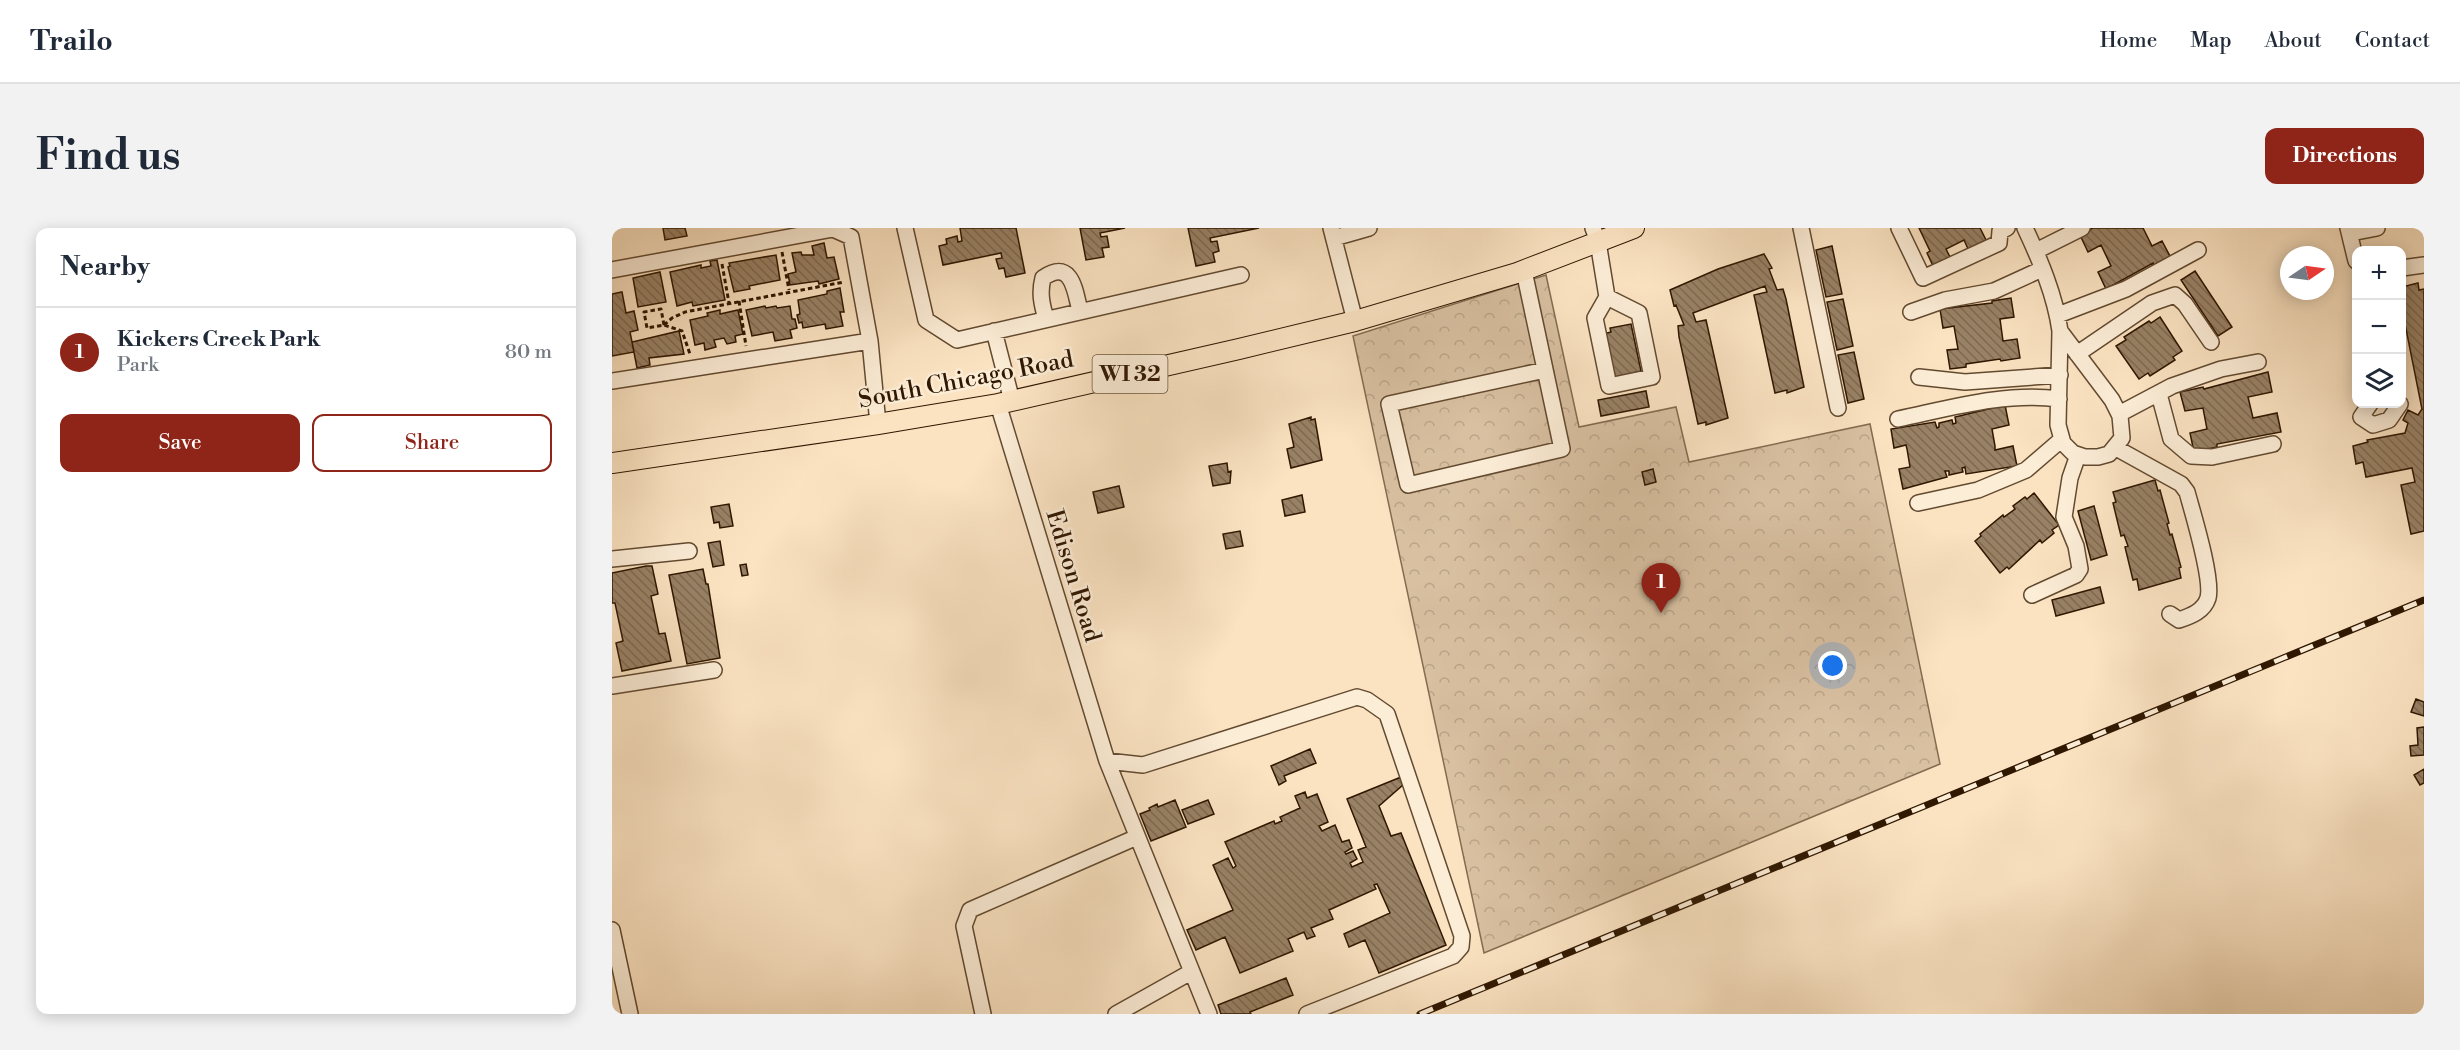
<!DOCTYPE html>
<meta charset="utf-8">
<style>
body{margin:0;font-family:"Libre Bodoni",serif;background:#f2f2f3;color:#1f2937}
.controls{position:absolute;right:18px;top:18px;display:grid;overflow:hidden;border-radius:12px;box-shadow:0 3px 15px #0003}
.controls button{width:54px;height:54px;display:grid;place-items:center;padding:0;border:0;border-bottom:2px solid #e0e1e3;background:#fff;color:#1f2937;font:30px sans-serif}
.compass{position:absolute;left:1668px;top:18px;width:54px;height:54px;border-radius:50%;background:#fff;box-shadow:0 3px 15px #0003;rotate:77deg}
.you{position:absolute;left:1221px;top:438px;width:21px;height:21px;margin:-15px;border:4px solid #fff;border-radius:50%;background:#1a73e8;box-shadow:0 0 0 9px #1a73e833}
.badge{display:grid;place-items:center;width:39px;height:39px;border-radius:50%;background:#8f2418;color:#fff;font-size:20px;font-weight:700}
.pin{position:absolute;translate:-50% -50px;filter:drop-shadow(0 2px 3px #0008)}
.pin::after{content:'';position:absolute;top:32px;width:21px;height:18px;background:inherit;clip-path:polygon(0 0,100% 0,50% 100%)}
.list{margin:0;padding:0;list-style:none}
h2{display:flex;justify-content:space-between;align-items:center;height:78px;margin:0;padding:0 24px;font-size:26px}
h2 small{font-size:20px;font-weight:400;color:#747a83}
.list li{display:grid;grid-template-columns:39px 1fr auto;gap:18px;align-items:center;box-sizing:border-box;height:90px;padding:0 24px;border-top:2px solid #e0e1e3}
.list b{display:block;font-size:22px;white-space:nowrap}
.list p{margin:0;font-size:20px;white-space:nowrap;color:#747a83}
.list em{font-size:20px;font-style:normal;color:#747a83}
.actions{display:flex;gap:12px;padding:18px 24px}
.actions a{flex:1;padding:14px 0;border:2px solid #8f2418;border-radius:12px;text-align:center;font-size:21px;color:#8f2418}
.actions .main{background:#8f2418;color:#fff}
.icon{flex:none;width:33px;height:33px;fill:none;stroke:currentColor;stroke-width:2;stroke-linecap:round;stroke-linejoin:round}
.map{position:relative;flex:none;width:1812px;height:786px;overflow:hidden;border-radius:12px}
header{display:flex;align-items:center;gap:36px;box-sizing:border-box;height:84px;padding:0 30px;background:#fff;border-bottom:2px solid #e0e1e3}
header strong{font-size:28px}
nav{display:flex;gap:33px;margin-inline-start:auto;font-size:21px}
.intro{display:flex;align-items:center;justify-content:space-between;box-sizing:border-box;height:144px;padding:0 36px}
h1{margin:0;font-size:42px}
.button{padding:15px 27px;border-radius:12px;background:#8f2418;color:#fff;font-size:21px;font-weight:700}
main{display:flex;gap:36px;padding:0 36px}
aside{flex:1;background:#fff;border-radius:12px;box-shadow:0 3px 15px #0003}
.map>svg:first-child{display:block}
.park{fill:url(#park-crowns);stroke:#846c50;stroke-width:1.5}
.building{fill:url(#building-back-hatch);stroke:#2f1700;stroke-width:1.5}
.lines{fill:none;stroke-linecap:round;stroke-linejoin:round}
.minor-casing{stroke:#624a30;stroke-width:18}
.major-casing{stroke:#2f1700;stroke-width:22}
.path{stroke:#2f1700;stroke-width:3;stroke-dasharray:4.5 3;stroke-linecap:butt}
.minor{stroke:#fcedd7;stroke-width:15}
.major{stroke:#fbe3c2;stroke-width:20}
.rail-casing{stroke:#2f1700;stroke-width:7}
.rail{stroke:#fcedd7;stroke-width:4.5;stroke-dasharray:14;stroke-linecap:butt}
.labels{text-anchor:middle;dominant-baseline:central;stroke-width:5;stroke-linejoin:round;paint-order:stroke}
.shield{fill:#fcedd7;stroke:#6c5740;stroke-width:1.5}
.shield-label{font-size:22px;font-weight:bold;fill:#2f1700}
.street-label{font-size:24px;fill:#2f1700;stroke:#fcedd7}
</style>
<header>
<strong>Trailo</strong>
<nav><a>Home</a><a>Map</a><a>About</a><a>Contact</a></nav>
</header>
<div class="intro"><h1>Find us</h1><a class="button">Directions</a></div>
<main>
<aside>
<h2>Nearby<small></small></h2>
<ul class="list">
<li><span class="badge">1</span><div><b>Kickers Creek Park</b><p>Park</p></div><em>80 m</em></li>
</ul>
<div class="actions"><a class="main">Save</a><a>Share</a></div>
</aside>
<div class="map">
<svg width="1812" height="786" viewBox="0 0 1812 786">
<defs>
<pattern id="park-crowns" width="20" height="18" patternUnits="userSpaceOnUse" patternTransform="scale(1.5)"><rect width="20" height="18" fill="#d8c0a1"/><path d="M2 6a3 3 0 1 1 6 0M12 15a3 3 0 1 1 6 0" fill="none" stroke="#baa489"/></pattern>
<pattern id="building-back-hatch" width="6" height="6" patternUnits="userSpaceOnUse" patternTransform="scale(1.5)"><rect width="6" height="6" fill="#998165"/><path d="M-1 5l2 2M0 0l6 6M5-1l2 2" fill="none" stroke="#7d6951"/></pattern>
</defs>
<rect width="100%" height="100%" fill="#fbe3c2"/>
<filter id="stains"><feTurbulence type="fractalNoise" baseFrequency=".00333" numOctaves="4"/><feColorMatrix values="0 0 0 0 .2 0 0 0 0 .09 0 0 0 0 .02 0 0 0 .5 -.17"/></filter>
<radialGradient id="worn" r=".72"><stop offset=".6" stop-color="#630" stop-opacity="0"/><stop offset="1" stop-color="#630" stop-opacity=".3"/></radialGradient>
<!-- park -->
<path class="park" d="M934 47 967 199 1064 179 1077 234 1258 196 1328 536 872 725 741 108Z"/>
<!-- building -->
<path class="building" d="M51 0H73L75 8 53 12Z
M348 0H404L413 45 394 49 392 40 387 41 384 31 390 30 389 25 331 37 327 18 335 16 334 11 345 8 346 14 350 13Z
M468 0H513L488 5 489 9 495 8 497 19 490 20 492 29 474 32Z
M576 0H647L598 10 599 14 605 13 607 23 601 25 603 34 584 38Z
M1307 0H1368L1375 14 1357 23 1352 12 1334 21 1339 31 1322 40 1315 25 1318 23Z
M1481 0H1531L1540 18 1550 13 1559 30 1542 38 1541 35 1494 61 1486 44 1499 38 1489 17 1476 24 1468 7Z
M212 15 215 30 222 29 227 51 207 56 206 53 178 57 176 46 184 44 180 25 189 24 190 27H202L200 18Z
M1220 18 1230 66 1214 69 1204 22Z
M1152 26 1160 40 1157 41 1165 62 1171 61 1174 71 1192 159 1175 165V162L1163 165 1142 67 1155 64 1153 58 1081 85 1084 94 1094 92 1116 190 1094 197V194L1086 196 1067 109 1066 98 1072 97 1064 77 1062 78 1058 62 1106 41Z
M164 27 168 52 137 58 138 61 122 64 116 39 118 38 117 35Z
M105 32 113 72 81 78 80 74 65 78 58 44 89 37V40L99 38 98 33Z
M1583 43 1620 99 1606 108 1569 52Z
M48 44 54 74 26 79 21 50Z
M1806 55 1807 62 1812 61V303L1799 306 1789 257 1803 254 1800 240 1754 249 1751 234 1744 236 1741 218 1756 214 1755 212 1793 205 1796 195 1791 192 1796 182 1806 187 1810 181 1790 81V59Z
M228 60 232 84H228L231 98 214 101 213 96 191 100 190 94 187 95 185 87 188 86 186 72 215 66V63Z
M10 64 14 85 22 83 26 102 18 104 22 124 0 128V66Z
M1399 70 1402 89 1388 91 1391 113 1405 111 1408 130 1389 133 1388 131 1354 136V139L1338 141 1335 122 1346 121 1342 98 1331 100 1328 81 1380 75V73Z
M1231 71 1241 118 1225 122 1215 74Z
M153 78 154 80 164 78 165 80 178 78 180 91H183L185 100 178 102 180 110 163 113 161 104 140 108 134 82Z
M108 82V86L126 82 131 106 123 108 124 114 115 116 112 110 102 112 104 119 93 122 92 115 83 117 78 92 96 88 95 85Z
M1548 89 1570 123 1561 129 1563 132 1538 148 1536 145 1527 151 1504 118 1514 112 1512 109 1537 93 1539 95Z
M1019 96 1029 143 1021 145 1022 149 1001 154 991 106 999 104 998 100Z
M67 103 72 126 37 130 38 137 25 140 20 114Z
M1242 124 1252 171 1236 175 1226 127Z
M1656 144 1660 164 1636 169 1641 190 1665 185 1669 204 1605 216V219L1582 224 1578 205 1595 201 1591 180 1573 183 1568 164 1591 159 1592 161Z
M1034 163 1037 179 989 188 986 172Z
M1393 177 1397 197 1380 201 1383 218V222L1401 218 1405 238 1354 246 1353 239 1350 240 1351 244 1337 247V243H1333L1335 249 1291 261 1287 241 1298 239 1295 221 1294 217 1282 220 1279 201 1323 194 1325 200 1327 199V195L1340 192 1341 196 1344 195 1343 189Z
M699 189V192L703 191 710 232 679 240 675 221 682 219 677 196Z
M615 235 616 244 619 243 618 255 601 258 597 238Z
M1041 241 1044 254 1033 257 1030 244Z
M1543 252 1546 263 1548 262 1557 295 1555 296 1558 307 1560 306 1569 339 1567 340 1569 350 1527 362 1525 351 1521 352 1513 319 1516 318 1512 307 1509 308 1501 275 1504 274 1501 264Z
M507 258 512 279 486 285 481 264Z
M1422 265 1447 297 1440 302 1442 305 1430 315 1428 312 1397 341 1395 339 1388 345 1363 313 1369 308 1368 306 1391 287 1392 289 1403 281 1401 278 1413 269 1415 271Z
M690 267 693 284 673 288 670 272Z
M117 276 121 298 108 300 107 294 102 295 99 279Z
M1482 278 1495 327 1479 332 1466 283Z
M628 303 631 318 614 321 611 306Z
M108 313 112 337 101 339 96 315Z
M134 336 136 347 130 348 128 337Z
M34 338H40L46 366 39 368 47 406 53 405 59 433 10 443 4 415 11 413 3 375H0V345Z
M91 341 94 356H96L108 430 75 436 57 347Z
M1488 359 1492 375 1444 388 1440 372Z
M1804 471 1812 474V488L1799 484Z
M1812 499V527L1799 528 1798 518 1806 517 1805 500Z
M698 521 704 535 672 548 674 553 667 557 659 538Z
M1812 541V555L1808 557 1802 547Z
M789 549 792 556 767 578 779 608 789 605 834 717 767 745 753 712 737 719 732 706 778 685 765 656 762 657 764 661 717 682 721 691 699 700 703 708 695 711 692 704 676 711 681 723 628 745 613 709 584 722 575 702 621 682 601 637 616 630 621 640 624 638 613 614 662 593 663 596 670 593 668 589 688 580 683 568 693 564 695 570 705 566 716 594 707 598 710 603 723 597 730 614 737 612 740 620 733 624 734 626 741 623 745 631 738 635 740 639 751 634 746 622 754 619 735 571Z
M563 572 574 599 539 613 528 586 538 582 537 580 545 576 546 579Z
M596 572 602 586 576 596 570 582Z
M674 750 681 767 638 784 639 786H609L606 777Z"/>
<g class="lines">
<defs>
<path id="minor" d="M293 0 314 92 345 112 629 47
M719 0 743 93
M981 0 986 14 995 69 1027 85 1040 149 997 158 983 90 995 69
M1189 0 1226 180
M1287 0 1311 50 1387 15 1388 3 1395 0
M1413 0C1428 32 1443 67 1448 103L1446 197 1451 215 1461 225 1473 229H1486L1497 226 1510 210 1508 188 1500 172 1448 103
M1736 0 1744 33
M1739 5 1765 0
M722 10 757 0
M1424 23 1470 0
M1790 40 1812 37
M0 42 221 1 239 9 258 113 266 196
M912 43 950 221 796 257 777 176 933 142
M1299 84 1333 72 1382 63 1430 41
M1446 87 1514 61 1586 22
M434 91C430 77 427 65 431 50 460 30 463 63 468 83
M382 103 400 173
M1465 126 1540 75 1563 67 1573 76 1599 114
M1307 149 1353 154 1448 147
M0 153 258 113
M1547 166 1559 211 1579 228 1600 229 1661 216
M386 176 495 533 597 786
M1758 176 1749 189 1761 197 1777 192 1788 176
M1507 186 1560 158 1609 141 1646 134
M1286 191C1339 180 1393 164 1447 171
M1504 220 1569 256 1575 264C1581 286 1601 351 1596 370 1592 383 1579 388 1567 392L1558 386
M1306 275 1366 262 1414 242 1450 211
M0 331 77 323
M1420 367 1464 347 1468 341 1464 318 1452 289 1458 250 1466 227
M0 458 102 442
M495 533 531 537 745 469 755 472 775 486 850 708 849 719 841 728 695 786
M0 702 18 786
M371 786 352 698 358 682 525 609
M504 786 579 744"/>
<path id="major" d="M0 235 266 196 386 176 627 121 743 93 905 45 1022 0"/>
</defs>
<!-- minor casing -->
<use href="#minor" class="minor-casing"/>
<!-- major casing -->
<use href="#major" class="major-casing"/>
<!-- path -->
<path class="path" d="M170 24 177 62
M110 36 117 75
M127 73 134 118
M52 97 60 90 73 84 232 54
M52 97 49 81 32 84 35 100 52 97 70 103 78 126"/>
<!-- minor -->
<use href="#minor" class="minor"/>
<!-- major -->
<use href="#major" class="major"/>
<defs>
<path id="rail" d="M808 786 1812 372"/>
</defs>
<!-- rail casing -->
<use href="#rail" class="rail-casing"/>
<!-- rail -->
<use href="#rail" class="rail"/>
</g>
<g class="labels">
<!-- shield labels -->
<rect class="shield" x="480.5" y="127" width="75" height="38" rx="4.5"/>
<g class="shield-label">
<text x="518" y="146">WI 32</text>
</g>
<!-- street labels -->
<g class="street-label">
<text transform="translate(354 152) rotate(-11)">South Chicago Road</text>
<text transform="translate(461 348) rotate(73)">Edison Road</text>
</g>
</g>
<rect width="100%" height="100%" filter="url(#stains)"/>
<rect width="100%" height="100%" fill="url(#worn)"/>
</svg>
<div class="controls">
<button>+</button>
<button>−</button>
<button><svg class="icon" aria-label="layers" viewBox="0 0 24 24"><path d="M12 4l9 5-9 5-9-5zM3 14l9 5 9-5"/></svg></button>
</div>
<svg class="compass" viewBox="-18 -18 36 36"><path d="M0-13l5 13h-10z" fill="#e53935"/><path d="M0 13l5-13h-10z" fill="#747a83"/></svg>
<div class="you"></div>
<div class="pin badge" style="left:1049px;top:385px">1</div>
</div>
</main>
